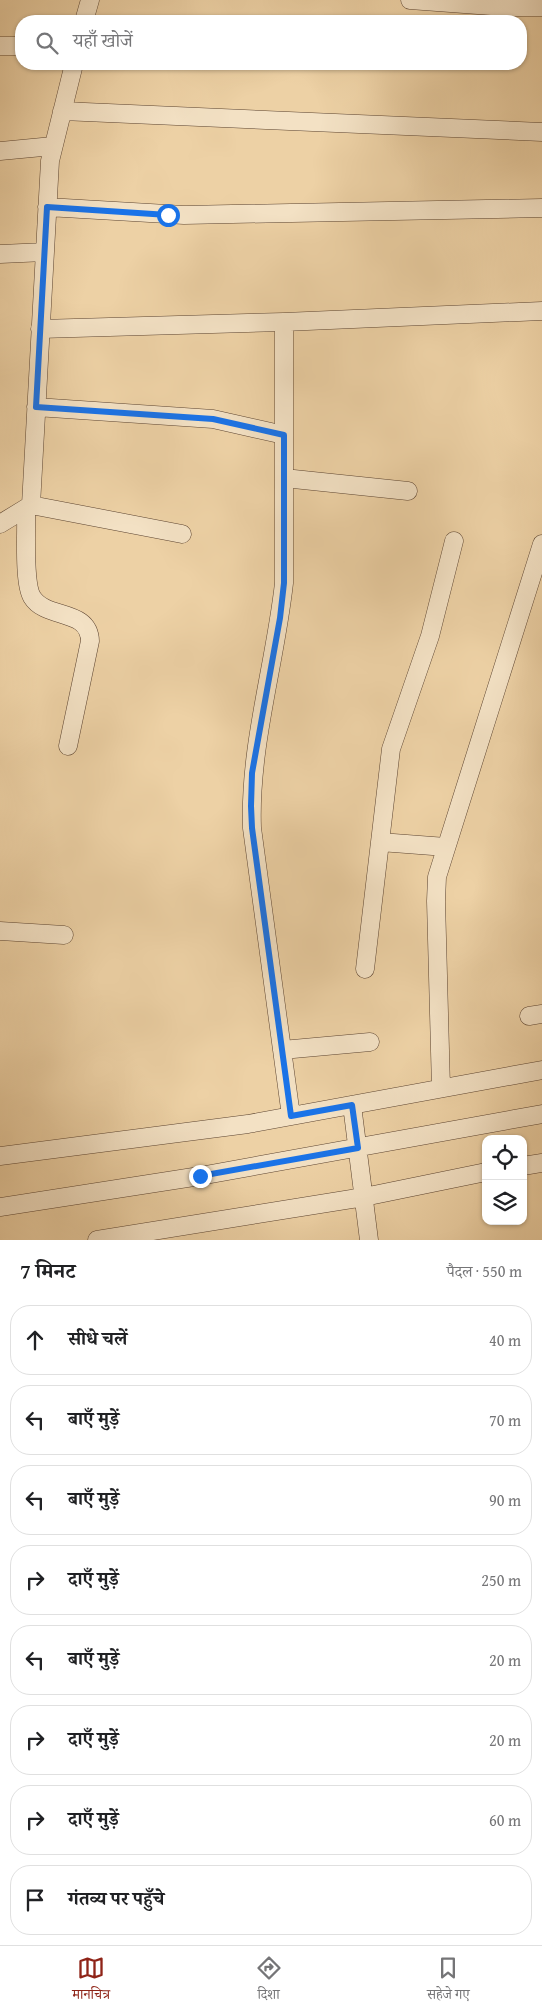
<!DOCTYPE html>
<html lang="hi">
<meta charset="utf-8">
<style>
body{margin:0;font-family:"Gentium Book Plus","Noto Serif Devanagari",serif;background:#f2f2f2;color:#202124}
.controls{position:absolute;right:15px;bottom:15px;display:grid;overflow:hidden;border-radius:10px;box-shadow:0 1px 4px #0004}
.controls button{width:45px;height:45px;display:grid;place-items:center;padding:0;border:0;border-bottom:1px solid #e0e0e0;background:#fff;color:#202124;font:25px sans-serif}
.stop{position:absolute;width:15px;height:15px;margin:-11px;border:4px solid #1a73e8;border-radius:50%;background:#fff}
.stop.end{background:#1a73e8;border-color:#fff;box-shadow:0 1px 5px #0008}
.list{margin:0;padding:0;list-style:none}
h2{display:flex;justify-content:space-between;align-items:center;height:65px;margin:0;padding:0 20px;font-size:21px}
h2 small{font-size:16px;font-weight:400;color:#757577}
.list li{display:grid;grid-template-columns:32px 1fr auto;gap:15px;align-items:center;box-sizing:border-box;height:70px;margin:0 10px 10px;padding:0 10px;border:1px solid #e0e0e0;border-radius:20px}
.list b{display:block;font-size:19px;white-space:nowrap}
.list em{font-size:16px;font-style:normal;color:#757577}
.icon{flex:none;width:28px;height:28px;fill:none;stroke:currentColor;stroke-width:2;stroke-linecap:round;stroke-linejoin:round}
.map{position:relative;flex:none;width:542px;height:1240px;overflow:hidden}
.search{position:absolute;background:#fff;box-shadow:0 1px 4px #0004;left:15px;right:15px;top:15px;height:55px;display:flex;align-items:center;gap:12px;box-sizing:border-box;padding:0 18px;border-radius:20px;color:#757577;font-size:19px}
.sheet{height:705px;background:#fff}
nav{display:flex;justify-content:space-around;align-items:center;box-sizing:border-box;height:70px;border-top:1px solid #e0e0e0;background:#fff;font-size:14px;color:#757577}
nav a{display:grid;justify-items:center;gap:2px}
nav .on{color:#8f2418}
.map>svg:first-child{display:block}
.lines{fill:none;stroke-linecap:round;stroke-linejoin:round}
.minor-casing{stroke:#5c4431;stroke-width:19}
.minor{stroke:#f3e1c4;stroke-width:18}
.route{stroke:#1a73e8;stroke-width:6}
</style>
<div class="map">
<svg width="542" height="1240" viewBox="0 0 542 1240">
<rect width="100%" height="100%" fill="#edd1a5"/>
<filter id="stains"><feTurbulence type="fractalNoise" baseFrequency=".004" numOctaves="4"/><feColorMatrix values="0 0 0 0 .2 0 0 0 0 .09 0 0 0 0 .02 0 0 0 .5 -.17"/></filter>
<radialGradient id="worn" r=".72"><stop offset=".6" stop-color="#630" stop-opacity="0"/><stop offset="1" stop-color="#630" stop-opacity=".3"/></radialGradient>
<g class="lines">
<defs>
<path id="minor" d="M410 0 505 7H542
M84 21 90 0
M0 46H21
M62 111 542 132
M0 151 53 146
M47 207 184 215 542 208
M0 254 45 252
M284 322V583C275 665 249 746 252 828L291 1116
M40 329 284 322 542 311
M36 407 213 419 284 435
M284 478 408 491
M31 505 182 534
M26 508C27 528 23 582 32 597 46 620 89 608 90 641L68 746
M0 524 31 505 50 161 74 64
M380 842 446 847
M0 931 64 935
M365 969 391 749 430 636 454 541
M529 1016 542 1014
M282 1050 370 1042
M441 1088 436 901 437 877 542 544
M352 1105 369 1240
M0 1156 248 1124 542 1070
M523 1166 542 1163
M0 1207 200 1176 542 1114
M97 1240 364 1197 486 1172"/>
</defs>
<!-- minor casing -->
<use href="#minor" class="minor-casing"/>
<!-- minor -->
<use href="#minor" class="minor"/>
</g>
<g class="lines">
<!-- route -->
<path class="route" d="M168 215 47 207 36 407 213 419 284 435V583L280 618 252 773 251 806 252 828 291 1116 352 1105 358 1148 200 1176"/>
</g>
<rect width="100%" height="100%" filter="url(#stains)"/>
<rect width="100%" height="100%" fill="url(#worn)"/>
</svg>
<div class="controls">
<button><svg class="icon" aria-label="locate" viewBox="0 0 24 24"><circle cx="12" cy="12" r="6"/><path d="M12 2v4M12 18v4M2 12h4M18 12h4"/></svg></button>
<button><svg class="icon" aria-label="layers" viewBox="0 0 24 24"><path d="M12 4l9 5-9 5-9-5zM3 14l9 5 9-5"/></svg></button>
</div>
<div class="stop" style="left:168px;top:215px"></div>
<div class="stop end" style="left:200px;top:1176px"></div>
<div class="search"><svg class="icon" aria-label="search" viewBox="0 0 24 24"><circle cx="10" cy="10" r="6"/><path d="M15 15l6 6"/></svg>यहाँ खोजें</div>
</div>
<section class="sheet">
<h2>7 मिनट<small>पैदल · 550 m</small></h2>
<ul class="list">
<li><svg class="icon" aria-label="ahead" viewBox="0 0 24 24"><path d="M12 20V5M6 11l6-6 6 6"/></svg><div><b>सीधे चलें</b></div><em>40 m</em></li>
<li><svg class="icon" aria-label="left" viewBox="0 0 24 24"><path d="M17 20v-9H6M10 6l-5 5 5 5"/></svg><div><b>बाएँ मुड़ें</b></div><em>70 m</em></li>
<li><svg class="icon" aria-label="left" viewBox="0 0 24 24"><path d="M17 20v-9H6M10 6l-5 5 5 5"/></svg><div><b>बाएँ मुड़ें</b></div><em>90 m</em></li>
<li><svg class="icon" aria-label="right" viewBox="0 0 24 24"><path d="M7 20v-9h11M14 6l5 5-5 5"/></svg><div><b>दाएँ मुड़ें</b></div><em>250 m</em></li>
<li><svg class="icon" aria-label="left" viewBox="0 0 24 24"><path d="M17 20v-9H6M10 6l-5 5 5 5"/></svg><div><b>बाएँ मुड़ें</b></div><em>20 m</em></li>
<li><svg class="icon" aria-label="right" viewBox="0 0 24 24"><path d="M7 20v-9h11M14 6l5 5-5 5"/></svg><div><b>दाएँ मुड़ें</b></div><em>20 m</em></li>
<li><svg class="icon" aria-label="right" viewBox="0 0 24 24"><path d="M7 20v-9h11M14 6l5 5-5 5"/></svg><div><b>दाएँ मुड़ें</b></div><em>60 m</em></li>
<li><svg class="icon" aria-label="arrive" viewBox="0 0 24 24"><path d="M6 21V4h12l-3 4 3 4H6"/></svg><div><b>गंतव्य पर पहुँचे</b></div></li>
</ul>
</section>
<nav>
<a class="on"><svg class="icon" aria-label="map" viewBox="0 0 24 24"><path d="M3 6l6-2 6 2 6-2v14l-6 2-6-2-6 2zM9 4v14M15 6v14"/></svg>मानचित्र</a>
<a><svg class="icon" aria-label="directions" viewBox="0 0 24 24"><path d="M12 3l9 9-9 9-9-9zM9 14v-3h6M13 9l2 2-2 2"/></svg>दिशा</a>
<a><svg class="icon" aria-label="saved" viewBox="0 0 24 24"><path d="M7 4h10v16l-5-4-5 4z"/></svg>सहेजे गए</a>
</nav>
